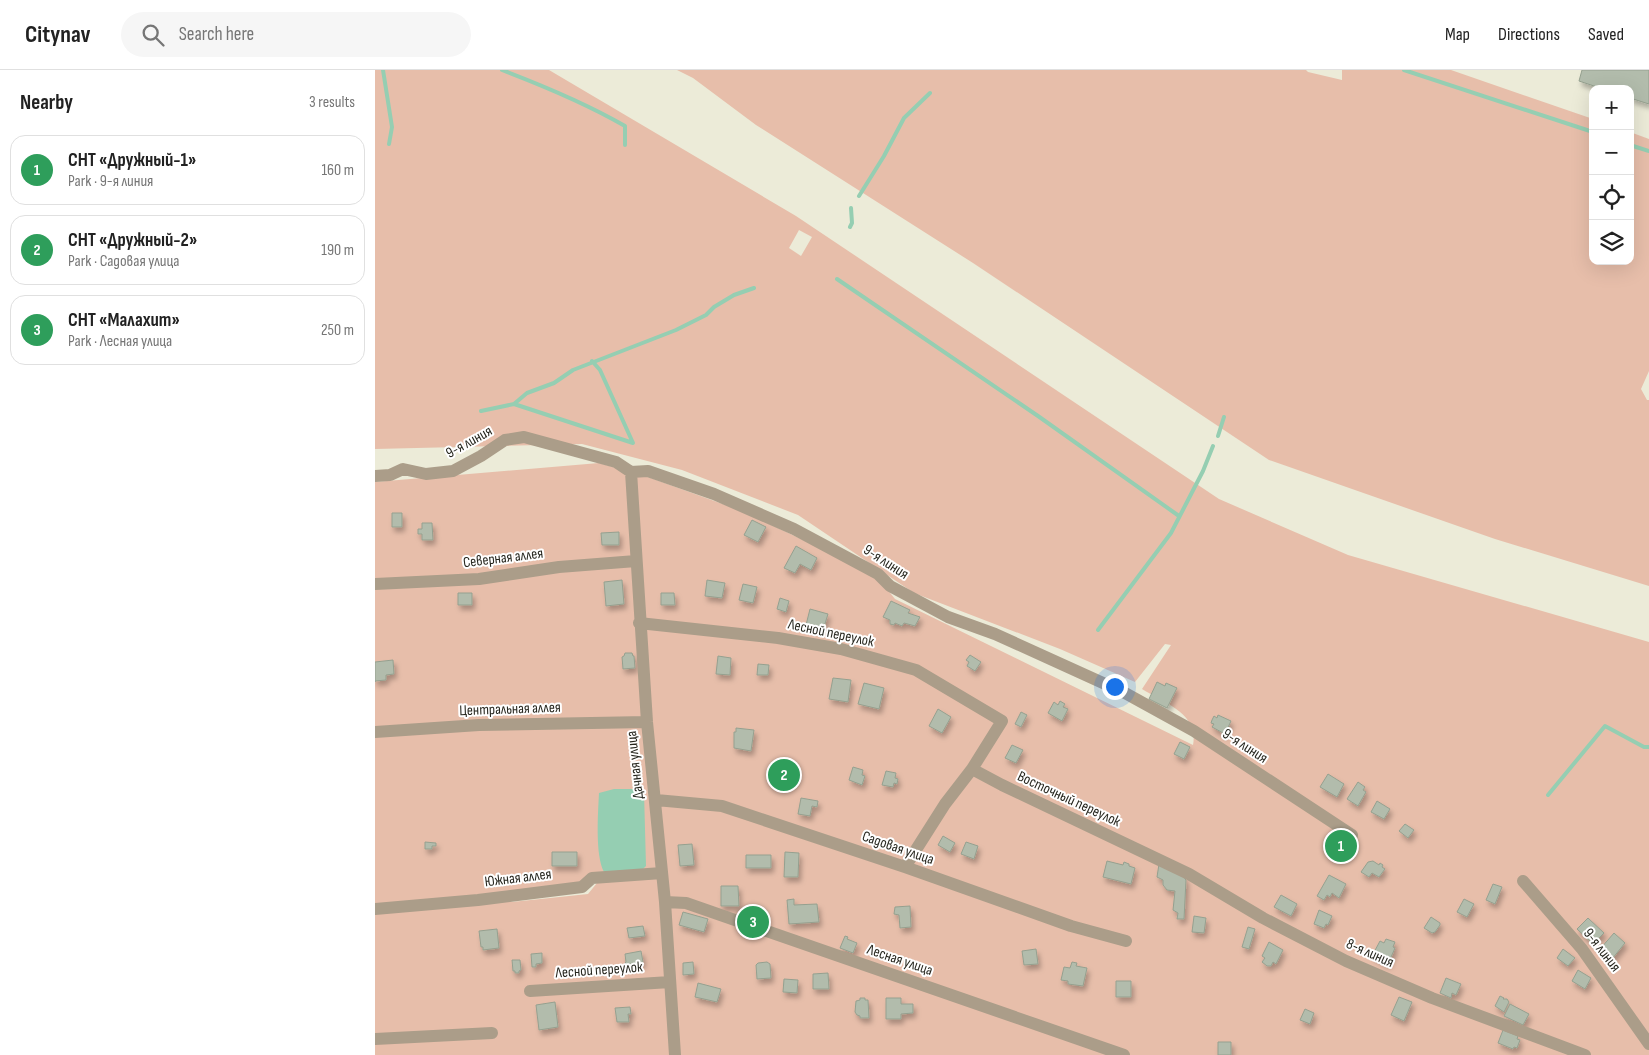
<!DOCTYPE html>
<meta charset="utf-8">
<style>
body{margin:0;font-family:"Sofia Sans Condensed",sans-serif;background:#f6f6f6;color:#222}
.controls{position:absolute;right:15px;top:15px;display:grid;overflow:hidden;border-radius:10px;box-shadow:0 5px 20px #0002}
.controls button{width:45px;height:45px;display:grid;place-items:center;padding:0;border:0;border-bottom:1px solid #e0e0e0;background:#fff;color:#222;font:25px sans-serif}
.you{position:absolute;left:739px;top:616px;width:18px;height:18px;margin:-12px;border:4px solid #fff;border-radius:50%;background:#1a73e8;box-shadow:0 0 0 8px #1a73e833}
.badge{display:grid;place-items:center;width:32px;height:32px;border-radius:50%;background:#215b93;color:#fff;font-size:16px;font-weight:700}
.pin{position:absolute;translate:-50% -50%;border:2px solid #fff;box-shadow:0 1px 5px #0006}
.list{margin:0;padding:0;list-style:none}
h2{display:flex;justify-content:space-between;align-items:center;height:65px;margin:0;padding:0 20px;font-size:21px}
h2 small{font-size:16px;font-weight:400;color:#767676}
.list li{display:grid;grid-template-columns:32px 1fr auto;gap:15px;align-items:center;box-sizing:border-box;height:70px;margin:0 10px 10px;padding:0 10px;border:1px solid #e0e0e0;border-radius:15px}
.list b{display:block;font-size:19px;white-space:nowrap}
.list p{margin:0;font-size:16px;white-space:nowrap;color:#767676}
.list em{font-size:16px;font-style:normal;color:#767676}
.icon{flex:none;width:28px;height:28px;fill:none;stroke:currentColor;stroke-width:2;stroke-linecap:round;stroke-linejoin:round}
.map{position:relative;flex:none;width:1274px;height:985px;overflow:hidden}
header{display:flex;align-items:center;gap:30px;box-sizing:border-box;height:70px;padding:0 25px;background:#fff;border-bottom:1px solid #e0e0e0}
header strong{font-size:24px}
nav{display:flex;gap:28px;margin-inline-start:auto;font-size:18px}
.search{width:350px;height:45px;background:#f6f6f6;display:flex;align-items:center;gap:12px;box-sizing:border-box;padding:0 18px;border-radius:28px;color:#767676;font-size:19px}
main{display:flex}
aside{flex:1;background:#fff}
.map>svg:first-child{display:block}
.green{fill:#e7beaa;fill-rule:evenodd}
.water{fill:#95ceb2}
.lines{fill:none;stroke-linecap:round;stroke-linejoin:round}
.stream{stroke:#95ceb2;stroke-width:4}
.building{fill:#b2bcac;stroke:#95a08f;filter:url(#shadow)}
.minor{stroke:#ab9d89;stroke-width:12}
.labels{text-anchor:middle;dominant-baseline:central;stroke-width:4;stroke-linejoin:round;paint-order:stroke}
.street-label{font-size:15px;fill:#26261e;stroke:#fff}
</style>
<header>
<strong>Citynav</strong>
<div class="search"><svg class="icon" aria-label="search" viewBox="0 0 24 24"><circle cx="10" cy="10" r="6"/><path d="M15 15l6 6"/></svg>Search here</div>
<nav><a>Map</a><a>Directions</a><a>Saved</a></nav>
</header>
<main>
<aside>
<h2>Nearby<small>3 results</small></h2>
<ul class="list">
<li><span class="badge" style="background:#2e9e5b">1</span><div><b>СНТ «Дружный-1»</b><p>Park · 9-я линия</p></div><em>160 m</em></li>
<li><span class="badge" style="background:#2e9e5b">2</span><div><b>СНТ «Дружный-2»</b><p>Park · Садовая улица</p></div><em>190 m</em></li>
<li><span class="badge" style="background:#2e9e5b">3</span><div><b>СНТ «Малахит»</b><p>Park · Лесная улица</p></div><em>250 m</em></li>
</ul>
</aside>
<div class="map">
<svg width="1274" height="985" viewBox="0 0 1274 985">
<defs>
<filter id="shadow"><feDropShadow dx="2.5" dy="4.5" stdDeviation="2.5" flood-color="#0004"/></filter>
</defs>
<rect width="100%" height="100%" fill="#ecebd8"/>
<!-- green -->
<path class="green" d="M0 0H174L421 146 844 429 973 485 1274 572V985H0V412L224 393 273 407 367 441 500 504 520 529 818 675C824 644 790 633 767 619L796 575 790 574 760 612 685 579 539 523 423 445 307 400 207 374 0 379ZM424 160 437 167 426 186 414 178ZM217 808 222 813 213 824 137 832 126 826 207 817Z
M302 0H931L933 2 967 10V0H1076L1218 49V191H1255V62L1274 69V301L1266 319 1272 330H1274V516L1120 469 894 390 598 193 381 55 318 8Z"/>
<!-- water -->
<path class="water" d="M239 719H260L269 722 271 796 267 800 229 802C220 785 223 743 224 723Z"/>
<g class="lines">
<!-- stream -->
<path class="stream" d="M8 0 17 57 14 74
M127 0C169 16 212 34 250 56V75
M1029 0 1218 62
M1255 75 1274 81
M484 126 509 86 529 48 555 23
M475 157 477 153 476 138
M462 209 663 346 804 446
M139 334 258 373 225 300 217 291
M106 341 139 334 152 323 179 313 198 300 301 260 331 245 339 237 359 225 379 218
M843 366 849 347
M723 560 796 463 828 401 838 376
M1173 725 1230 656 1269 677H1274"/>
</g>
<!-- building -->
<path class="building" d="M1207 0H1274V34L1255 28V19H1228L1204 11Z
M17 443H27V457H17Z
M377 450 391 457 383 472 369 465Z
M47 453H57L58 470H47V464H43V459H47Z
M244 462V475H227L226 463Z
M421 476 442 488 436 500 425 494 420 503 409 498Z
M247 510 249 534 231 536 229 512Z
M332 510 350 513 347 528 330 526Z
M368 514 382 517 378 533 364 530Z
M83 523H97V535H83Z
M286 523H299L300 535H286Z
M405 528 414 531 411 542 402 539Z
M516 531 535 540 533 543 545 547 540 556 529 553 527 556 520 553 519 555 515 554V550L508 547Z
M435 539 453 544 448 560 431 555Z
M250 583H257L258 586H259L260 598 248 599 247 587 249 586Z
M595 585 606 592 600 601 592 596 594 592 591 590Z
M343 586 356 588 355 605 341 604Z
M18 590 19 604 11 605V610L0 611V612V592Z
M383 594 394 595 393 605H382Z
M458 608 476 610 473 632 454 629Z
M782 612 790 616 791 613 802 618 792 638 774 629Z
M489 613 509 618 504 639 483 634Z
M685 631 690 634 688 637 693 639 687 651 673 643 679 632 683 635Z
M563 639 576 647 567 663 554 656Z
M646 642 652 645 646 657 640 654Z
M843 645 856 651 850 664 837 657 839 654 836 653 837 650 839 646 842 648Z
M361 658 379 660 376 681 359 678V662H361Z
M805 672 815 677 809 689 799 684Z
M637 675 648 680 641 693 630 688Z
M478 697 488 700 487 705 490 706 487 715 474 710Z
M511 701 521 703 520 708 523 709 522 714 519 713 518 717 507 715Z
M953 704 969 714 962 727 945 717Z
M983 712 990 717 988 720 991 722 983 736 972 729Z
M426 728 443 731 442 737 437 736 435 746 423 744Z
M1002 731 1015 739 1009 749 996 742Z
M1030 754 1039 760 1033 768 1024 761Z
M568 766 580 773 575 782 563 775Z
M50 772 61 773V776H57V779H50Z
M591 772 603 776 599 789 586 784Z
M317 774 319 795 305 796 303 775Z
M177 782H202V796H177Z
M410 782 424 783 423 807H409Z
M371 785H396V798H371Z
M732 791 748 795 749 792 754 794V796L760 798 756 814 728 807Z
M998 791 1004 795 1005 793 1008 795 1007 797 1010 799 1004 807 997 803 994 807 986 802 993 792Z
M784 794 804 801 811 810 809 849H802L803 843 798 840 800 821 792 820 788 815V810L782 807Z
M954 805 971 814 964 828 957 823 955 827 952 825 949 830 942 826Z
M1118 814 1127 817 1120 834 1111 830Z
M346 816H363L364 836H346Z
M906 825 922 834 916 846 899 837Z
M419 829V835L442 834 444 852 414 854 412 830Z
M1089 829 1099 834 1092 847 1082 842Z
M535 836 536 857 525 858 524 845 519 844 520 837Z
M944 840 957 846 953 855 951 854 949 858 939 854Z
M308 842 333 849 329 862 304 855Z
M819 846 831 848 829 863 817 862Z
M1056 847 1065 853V855L1060 862 1057 863 1049 858Z
M1213 848 1229 863 1218 874 1202 859Z
M268 856 270 866 254 868 252 858Z
M873 857 880 859 874 879 867 877Z
M122 859 124 878 108 880V877H106L104 861Z
M1239 863 1250 873 1237 889 1225 879Z
M470 866 473 867 472 869 482 873 478 883 465 878Z
M1011 869 1020 872 1018 877 1020 878 1013 894 997 886 1005 871 1009 873Z
M894 872 908 880 901 894 898 892 896 896H892L887 892 890 888 887 886Z
M661 879 663 894 649 895 647 881Z
M1188 879 1200 888 1193 896 1182 888Z
M266 881 268 892 266 894H254L255 896 252 897 250 895V893L251 892 250 884Z
M167 883V893L161 894V897H157L156 884Z
M137 890H145L146 900 144 901V903H140V901H138Z
M318 892 319 904 308 905V893Z
M392 892 395 894 396 908 382 909 381 895 383 893Z
M697 892 702 893 701 896 712 898 708 916 693 914V911L686 910 689 897 695 898Z
M1203 900 1216 908 1210 919 1197 911Z
M453 903 454 919H438V904Z
M1071 908 1086 914 1081 925 1077 923 1076 928 1065 923Z
M409 909 423 910 422 923 408 922Z
M741 911H756V927H741Z
M323 913 346 919 342 932 320 927Z
M1125 926 1129 928 1128 929H1132L1134 932 1129 942 1120 936Z
M1024 927 1037 932 1029 951 1016 945Z
M485 928H490V930H493L494 948H485V946L482 945 480 942 481 931 485 930Z
M511 928H526V934H538V943L526 944V949H511Z
M180 932 183 957 164 960 161 935Z
M1135 934 1154 944 1148 955 1129 946Z
M255 937 256 944H253L254 952H242L240 938Z
M930 939 939 943 935 954 925 950Z
M1128 960 1143 966 1142 969 1145 970 1142 978 1139 977 1138 979 1123 973Z
M843 972H856V985H843Z"/>
<g class="lines">
<!-- minor -->
<path class="minor" d="M256 402 272 652 290 832 300 985
M0 406 15 405 28 399 51 404 78 401 106 386 130 370 149 367 241 392 256 402 273 401 339 424 419 459 503 504 515 516 573 547 620 564 750 623 819 661 977 765
M0 514 104 509 184 497 261 491
M264 553 403 568 466 579 541 600 627 651 597 699 570 734 530 797
M0 662 104 655 272 652
M597 699 627 715 814 804 888 848 971 891 1057 928 1210 985
M281 730 347 736 530 797 696 856 751 871
M1148 811 1207 879 1274 974
M290 832 311 833 749 985
M0 839 103 830 207 817 217 808 287 803
M155 921 295 912
M0 969 117 963"/>
</g>
<g class="labels">
<!-- street labels -->
<g class="street-label">
<text transform="translate(94 372) rotate(-29)">9-я линия</text>
<text transform="translate(128 488) rotate(-7)">Северная аллея</text>
<text transform="translate(511 492) rotate(33)">9-я линия</text>
<text transform="translate(456 563) rotate(12)">Лесной переулок</text>
<text transform="translate(135 639) rotate(-2)">Центральная аллея</text>
<text transform="translate(870 676) rotate(33)">9-я линия</text>
<text transform="translate(260 695) rotate(-96)">Дачная улица</text>
<text transform="translate(694 729) rotate(25)">Восточный переулок</text>
<text transform="translate(523 778) rotate(19)">Садовая улица</text>
<text transform="translate(143 808) rotate(-7)">Южная аллея</text>
<text transform="translate(1227 880) rotate(52)">9-я линия</text>
<text transform="translate(995 883) rotate(24)">8-я линия</text>
<text transform="translate(525 890) rotate(19)">Лесная улица</text>
<text transform="translate(224 900) rotate(-4)">Лесной переулок</text>
</g>
</g>
</svg>
<div class="controls">
<button>+</button>
<button>−</button>
<button><svg class="icon" aria-label="locate" viewBox="0 0 24 24"><circle cx="12" cy="12" r="6"/><path d="M12 2v4M12 18v4M2 12h4M18 12h4"/></svg></button>
<button><svg class="icon" aria-label="layers" viewBox="0 0 24 24"><path d="M12 4l9 5-9 5-9-5zM3 14l9 5 9-5"/></svg></button>
</div>
<div class="you"></div>
<div class="pin badge" style="left:966px;top:776px;background:#2e9e5b">1</div>
<div class="pin badge" style="left:409px;top:705px;background:#2e9e5b">2</div>
<div class="pin badge" style="left:378px;top:852px;background:#2e9e5b">3</div>
</div>
</main>
